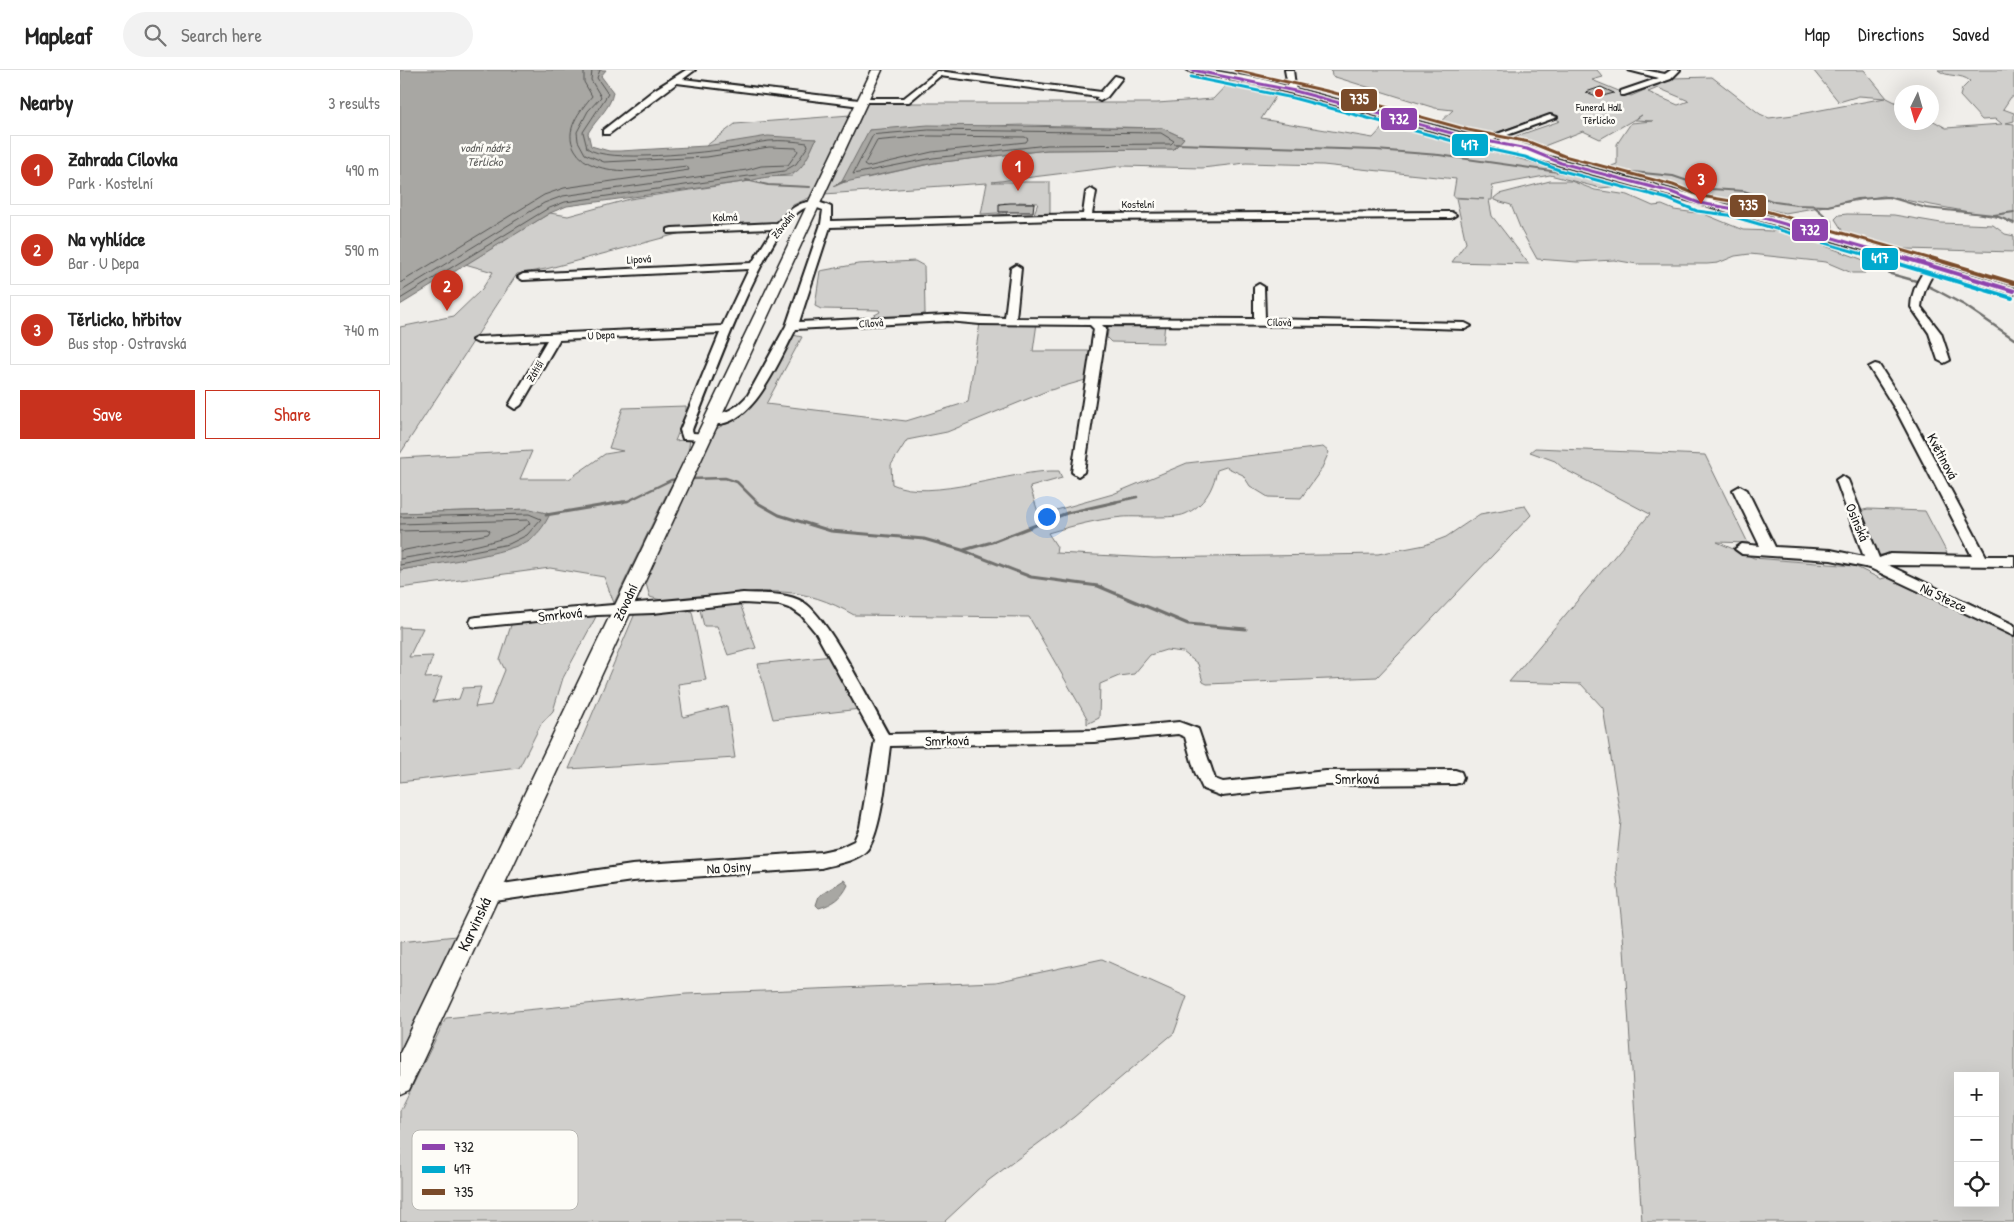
<!DOCTYPE html>
<meta charset="utf-8">
<style>
body{margin:0;font-family:"Patrick Hand",sans-serif;background:#f2f2f2;color:#222}
.controls{position:absolute;right:15px;bottom:15px;display:grid;overflow:hidden;border-radius:0px;box-shadow:0 5px 20px #0002}
.controls button{width:45px;height:45px;display:grid;place-items:center;padding:0;border:0;border-bottom:1px solid #e0e0e0;background:#fff;color:#222;font:25px sans-serif}
.compass{position:absolute;left:1494px;top:15px;width:45px;height:45px;border-radius:50%;background:#fff;box-shadow:0 5px 20px #0002;rotate:185deg}
.you{position:absolute;left:646px;top:446px;width:18px;height:18px;margin:-12px;border:4px solid #fff;border-radius:50%;background:#1a73e8;box-shadow:0 0 0 8px #1a73e833}
.badge{display:grid;place-items:center;width:32px;height:32px;border-radius:50%;background:#c8321e;color:#fff;font-size:16px;font-weight:700}
.pin{position:absolute;translate:-50% -41px;filter:drop-shadow(0 1px 2px #0008)}
.pin::after{content:'';position:absolute;top:26px;width:18px;height:15px;background:inherit;clip-path:polygon(0 0,100% 0,50% 100%)}
.list{margin:0;padding:0;list-style:none}
h2{display:flex;justify-content:space-between;align-items:center;height:65px;margin:0;padding:0 20px;font-size:21px}
h2 small{font-size:16px;font-weight:400;color:#767676}
.list li{display:grid;grid-template-columns:32px 1fr auto;gap:15px;align-items:center;box-sizing:border-box;height:70px;margin:0 10px 10px;padding:0 10px;border:1px solid #e0e0e0;border-radius:0px}
.list b{display:block;font-size:19px;white-space:nowrap}
.list p{margin:0;font-size:16px;white-space:nowrap;color:#767676}
.list em{font-size:16px;font-style:normal;color:#767676}
.actions{display:flex;gap:10px;padding:15px 20px}
.actions a{flex:1;padding:11px 0;border:1px solid #c8321e;border-radius:0px;text-align:center;font-size:18px;color:#c8321e}
.actions .main{background:#c8321e;color:#fff}
.icon{flex:none;width:28px;height:28px;fill:none;stroke:currentColor;stroke-width:2;stroke-linecap:round;stroke-linejoin:round}
.map{position:relative;flex:none;width:1614px;height:1152px;overflow:hidden}
header{display:flex;align-items:center;gap:30px;box-sizing:border-box;height:70px;padding:0 25px;background:#fff;border-bottom:1px solid #e0e0e0}
header strong{font-size:24px}
nav{display:flex;gap:28px;margin-inline-start:auto;font-size:18px}
.search{width:350px;height:45px;background:#f2f2f2;display:flex;align-items:center;gap:12px;box-sizing:border-box;padding:0 18px;border-radius:28px;color:#767676;font-size:19px}
main{display:flex}
aside{flex:1;background:#fff}
.map>svg:first-child{display:block}
.green{fill:#d0cfcc;stroke:#767674;fill-rule:evenodd}
.water{fill:#a8a7a3;stroke:#706f6d}
.lines{fill:none;stroke-linecap:round;stroke-linejoin:round}
.shore{stroke:#545452;stroke-width:1}
.stream-far2{stroke:#706f6d;stroke-width:2}
.stream-far1{stroke:#706f6d;stroke-width:2.5}
.stream{stroke:#706f6d;stroke-width:3}
.building{fill:#bbbab6;stroke:#1c1c1c}
.minor-casing{stroke:#1c1c1c;stroke-width:4}
.major-casing{stroke:#1c1c1c;stroke-width:3}
.minor{fill:#fdfcf7;fill-rule:evenodd}
.major{fill:#fdfcf7;fill-rule:evenodd}
.bus-1-far1-casing{stroke:#fdfcf7;stroke-width:5.5}
.bus-1-casing{stroke:#fdfcf7;stroke-width:7}
.bus-2-far1-casing{stroke:#fdfcf7;stroke-width:5.5}
.bus-2-casing{stroke:#fdfcf7;stroke-width:7}
.bus-3-far1-casing{stroke:#fdfcf7;stroke-width:5.5}
.bus-3-casing{stroke:#fdfcf7;stroke-width:7}
.bus-1-far1{stroke:#8e44ad;stroke-width:3}
.bus-1{stroke:#8e44ad;stroke-width:4}
.bus-2-far1{stroke:#00a9ce;stroke-width:3}
.bus-2{stroke:#00a9ce;stroke-width:4}
.bus-3-far1{stroke:#7a4b2a;stroke-width:3}
.bus-3{stroke:#7a4b2a;stroke-width:4}
.poi-dot{fill:#c8321e;stroke:#fdfcf7;stroke-width:2}
.labels{text-anchor:middle;dominant-baseline:central;stroke-width:5;stroke-linejoin:round;paint-order:stroke}
.far-poi-label{font-size:11px;fill:#1c1c1c;stroke:#fdfcf7}
.far-street-label{font-size:11px;fill:#1c1c1c;stroke:#fdfcf7}
.far-water-label{font-size:12px;font-style:italic;fill:#5b5b59;stroke:#fdfcf7}
.street-label{font-size:14px;fill:#1c1c1c;stroke:#fdfcf7}
.near-street-label{font-size:16px;fill:#1c1c1c;stroke:#fdfcf7}
.key{fill:#fdfcf7;stroke:#bab9b5;stroke-width:1}
.key-label{font-size:14px;fill:#1c1c1c}
.line-badge{stroke:#fdfcf7;stroke-width:2}
.badge-label{font-size:14px;text-anchor:middle;font-weight:bold;fill:#fff}
</style>
<header>
<strong>Mapleaf</strong>
<div class="search"><svg class="icon" aria-label="search" viewBox="0 0 24 24"><circle cx="10" cy="10" r="6"/><path d="M15 15l6 6"/></svg>Search here</div>
<nav><a>Map</a><a>Directions</a><a>Saved</a></nav>
</header>
<main>
<aside>
<h2>Nearby<small>3 results</small></h2>
<ul class="list">
<li><span class="badge">1</span><div><b>Zahrada Cílovka</b><p>Park · Kostelní</p></div><em>490 m</em></li>
<li><span class="badge">2</span><div><b>Na vyhlídce</b><p>Bar · U Depa</p></div><em>590 m</em></li>
<li><span class="badge">3</span><div><b>Těrlicko, hřbitov</b><p>Bus stop · Ostravská</p></div><em>740 m</em></li>
</ul>
<div class="actions"><a class="main">Save</a><a>Share</a></div>
</aside>
<div class="map">
<svg width="1614" height="1152" viewBox="0 0 1614 1152">
<rect width="100%" height="100%" fill="#f0eeea"/>
<filter id="ink" filterUnits="userSpaceOnUse"><feTurbulence type="fractalNoise" baseFrequency=".02" numOctaves="2"/><feDisplacementMap in="SourceGraphic" scale="10" xChannelSelector="R" yChannelSelector="G"/><feConvolveMatrix kernelMatrix="1 2 1 2 8 2 1 2 1" color-interpolation-filters="sRGB"/></filter>
<g filter="url(#ink)">
<!-- green -->
<path class="green" d="M931 0H1197L1203 7 1192 10 1231 26 1272 8 1312 7 1360 44 1369 48 1394 45 1485 28 1459 26 1439 32 1413 0H1464L1487 28 1501 35 1502 52H1532V50L1546 58 1602 54 1596 49 1582 50 1560 26 1562 19 1570 11C1561 3 1547 8 1538 0H1614V27H1611L1603 39 1614 43V51L1606 53 1614 54V155L1601 148 1483 126 1385 143 1201 100 1217 94V74L1231 53 1253 51 1235 50 1242 45 1200 69 1183 61 1139 78 1108 69 1160 51 1148 45 1083 67 1037 55 1053 40 1035 38 932 6ZM1258 18 1289 31 1278 35 1248 22Z
M832 9 880 20 861 49 973 68 987 53 1220 116 1200 118 1150 105 1091 116 1093 119 1092 130H1089L1092 146 1129 194 1052 192 1066 173 1056 128 1084 129 1053 127 1056 109 923 95 846 93 802 98 722 96 592 112H650V143L634 144 638 133 619 132V135L604 133 603 142H607L606 145 597 143 581 144 587 113 424 124 466 33H757L813 29ZM623 55 762 58 784 68 774 79 647 80 534 93 467 108 469 60Z
M450 45 411 127 393 135 379 153 281 163 146 199 117 204 0 384V257L54 246 82 219 93 202 65 194 150 143 168 146 230 129 350 111 363 107 392 106 411 80 416 69 306 76 335 54Z
M1150 111H1171L1195 120 1228 125 1253 136 1262 135 1274 140 1304 144 1343 160 1402 162 1417 167 1425 176 1461 189 1465 192V203H1452L1426 192 1350 184 1335 186 1318 193 1307 194H1237L1214 190 1177 192 1137 189 1121 160 1111 135 1094 130V128L1099 124Z
M1447 144 1494 145 1541 153 1593 155 1605 164 1614 166V182L1506 179 1475 174 1444 163 1435 149 1439 145Z
M515 191 524 196 525 243 521 245 472 248 471 247 480 242 479 240 421 239 415 236 420 201 458 194Z
M580 253H637L633 281H693L689 309 647 321 547 362 507 370 491 395 492 414C531 433 612 399 659 401L662 408 630 417 639 445 713 424 787 393 923 377 929 382 921 400 901 428 868 427 850 416 843 405 826 397 817 400C813 419 804 436 785 444 774 449 737 446 723 447 698 449 672 456 648 463L657 477 656 483 754 488 978 484 1025 475 1046 467 1080 444 1125 436 1131 445 977 607 807 614 803 612 798 594 783 582 766 580 750 585 734 604 719 606 700 614 699 648 687 654V648L629 547 454 545C402 515 368 520 310 527 290 530 269 534 250 527L244 507 311 363C321 355 334 350 343 342 366 322 379 291 393 265L402 267 366 334 506 351 568 332Z
M765 253 763 273 711 272 707 268 709 255Z
M286 336V343L275 371 290 369 288 384 266 425 214 533 204 507 150 498 0 518V500L41 493 149 444 130 439 0 443V388L132 381 120 409H169L205 384 223 381 209 378 223 338Z
M1135 378 1305 385 1348 473 1317 472 1354 488 1454 496 1481 509 1505 502 1614 553V1152H1242L1223 864 1216 799 1221 751 1203 638 1181 614 1109 612 1250 444 1164 399 1155 391 1130 382ZM1558 1006H1595V1133H1558Z
M1468 439 1525 441 1548 485H1478L1459 441Z
M339 531 356 578 328 585 317 556H304L299 536Z
M286 538 292 542 306 610 278 614 283 647 327 636 335 688 169 699 236 541Z
M198 543 163 608 153 641 141 654 119 698 0 712V557L23 558 9 587 33 586 25 608 42 607 33 632 59 629 63 618 81 617 75 637 91 635 105 600 100 590 112 552Z
M432 586 460 639 373 649 358 594Z
M56 866 0 981V872Z
M702 889 787 927 774 963 674 1047 589 1110 544 1152H0V1041L46 948 286 924 596 912Z"/>
<!-- water -->
<path class="water" d="M0 0H206L201 6 213 22C211 38 196 49 188 63L191 76 209 81H220L306 76 368 66 416 69C394 120 393 98 350 111L167 136 150 143 0 235Z
M528 55 762 58 784 68 774 79 647 80 534 93 441 113 469 60Z
M130 439 150 444C145 454 140 462 131 469 111 484 29 495 0 500V443Z
M444 810 448 815C442 828 433 834 419 838L416 835 419 826Z"/>
<g class="lines">
<!-- shore -->
<path class="shore" d="M529 60 761 63 774 71 771 74 647 75 533 88 453 104 473 65Z
M529 66 625 67 628 69 626 72 532 82 467 97 464 95 477 71Z
M0 213 144 125 164 118 289 100 287 96C258 99 192 111 175 80 163 60 180 41 192 26L184 12V0
M0 222 144 133 163 126 347 100 361 96 388 95 398 81 396 78 369 77 307 87 204 92 185 84 178 71 177 62 188 41 201 27 191 10 192 0
M0 229 147 139 165 132 384 101 396 94 408 76 407 73C394 71 381 70 369 71 357 72 346 76 335 78 307 82 206 94 187 78L183 62 208 24 197 8 200 0
M0 447 129 444 141 449 127 465 109 474 0 495
M0 454 128 450 130 453C111 475 30 483 0 489
M0 461 87 459 90 461 88 464 0 481"/>
<!-- stream-far2 -->
<path class="stream-far2" d="M775 74 976 80 1039 85 1214 110
M1222 108 1233 102 1273 106 1311 119 1344 121 1375 132 1396 135 1428 136 1457 129 1489 127 1526 138 1594 145 1614 142
M346 110 368 115 410 117
M434 116 445 111
M1415 137 1432 152 1433 173 1436 176 1475 190
M1596 146 1614 153"/>
<!-- stream-far1 -->
<path class="stream-far1" d="M1473 188 1491 204 1520 212 1536 220 1564 235 1614 269
M289 409 325 408 337 412 358 433
M215 433 228 431 271 410 278 409
M710 433 737 427"/>
<!-- stream -->
<path class="stream" d="M356 432 379 445 431 461 524 469 562 480 631 507 698 516 788 554 846 559
M146 445 223 432
M564 480 592 472 667 443 716 432"/>
</g>
<!-- building -->
<path class="building" d="M1201 17 1214 23 1199 27 1186 22Z
M610 133H634L633 142H599V134Z"/>
<g class="lines">
<defs>
<path id="minor" d="M286 0H295L283 9 459 30 463 28H504L538 1 701 22 715 6 722 8 707 27 700 31 696 29 698 27 540 6 509 32H465L461 36 277 13 209 64H203V60L254 20Z
M885 0H893L896 23 889 21Z
M1228 0H1244L1265 4 1271 0H1280L1271 9 1224 25H1221V21L1259 8Z
M1150 45 1157 47 1085 73 1078 71Z
M691 119 696 122 692 144 1051 142 1056 145 1051 148 656 150 430 157 399 252 548 245 605 248 611 198 616 195 621 198 616 248 854 249V217L859 214 864 217 865 249 1065 253 1071 256 1065 259 965 256 702 255 706 259 684 402 678 406 672 402 694 259 690 255 580 254 548 251 396 259C379 290 351 364 307 353L305 350 307 347C326 342 334 341 348 325L386 256 421 154 423 140C418 138 410 135 405 138 368 151 309 319 292 360L293 363 307 364 309 367 307 370 283 369 280 360 320 263 159 270 121 335 115 339 109 335 147 270 78 273 72 270 78 267 322 256 349 199 123 210 118 207 123 204 352 193 373 159 268 163V159L272 158 377 153C393 135 407 125 431 137V151L683 144 686 122Z
M1533 193 1538 196C1529 210 1523 220 1521 237L1541 263 1550 290 1544 293 1538 290 1529 263 1511 237C1512 219 1519 208 1529 194Z
M1475 294 1479 295 1509 342 1586 486H1614V496L1488 495 1614 555V566L1470 498 1431 490 1342 484 1335 479 1342 474 1360 476 1333 420 1340 416 1347 420 1375 477 1431 480 1464 487 1436 410 1442 406 1448 410 1479 488 1490 484 1572 486 1497 342 1469 297Z
M343 523C362 524 386 522 403 532 427 545 472 636 488 664L694 660 779 652 798 659 815 709 823 712 926 701 1055 700 1061 702 1063 707 1061 712 1055 714 926 715 822 726 803 719 795 702 785 667 778 664 694 672 490 676C487 698 481 769 465 782 453 792 435 794 421 798L232 811 88 832 82 830 79 824 82 818 88 816 232 795 421 782 439 778 454 771 460 757 475 670 416 563 402 546 392 539 380 535 343 533 253 543 197 545 77 557 72 556 70 552 72 548 77 547C166 538 254 533 343 523Z"/>
<path id="major" d="M472 0H482L9 1020 0 1024V983Z
M787 0H810L861 9 1434 163 1614 217V225L1426 169 1078 73 856 14 792 3Z"/>
</defs>
<!-- minor casing -->
<use href="#minor" class="minor-casing"/>
<!-- major casing -->
<use href="#major" class="major-casing"/>
<!-- minor -->
<use href="#minor" class="minor"/>
<!-- major -->
<use href="#major" class="major"/>
<defs>
<path id="bus-1-far1" d="M792 0 895 21 1066 67 1127 79 1161 93 1271 122 1299 133 1329 138 1509 190"/>
<path id="bus-1" d="M1505 188 1614 221"/>
<path id="bus-2-far1" d="M791 7 893 28 1064 74 1125 87 1159 100 1268 129 1297 141 1328 145 1483 190"/>
<path id="bus-2" d="M1479 188 1612 228"/>
<path id="bus-3-far1" d="M835 0 931 22 1068 60 1129 72 1164 86 1273 115 1301 126 1331 131 1535 190"/>
<path id="bus-3" d="M1531 188 1614 213"/>
</defs>
<!-- bus-1-far1 casing -->
<use href="#bus-1-far1" class="bus-1-far1-casing"/>
<!-- bus-1 casing -->
<use href="#bus-1" class="bus-1-casing"/>
<!-- bus-2-far1 casing -->
<use href="#bus-2-far1" class="bus-2-far1-casing"/>
<!-- bus-2 casing -->
<use href="#bus-2" class="bus-2-casing"/>
<!-- bus-3-far1 casing -->
<use href="#bus-3-far1" class="bus-3-far1-casing"/>
<!-- bus-3 casing -->
<use href="#bus-3" class="bus-3-casing"/>
<!-- bus-1-far1 -->
<use href="#bus-1-far1" class="bus-1-far1"/>
<!-- bus-1 -->
<use href="#bus-1" class="bus-1"/>
<!-- bus-2-far1 -->
<use href="#bus-2-far1" class="bus-2-far1"/>
<!-- bus-2 -->
<use href="#bus-2" class="bus-2"/>
<!-- bus-3-far1 -->
<use href="#bus-3-far1" class="bus-3-far1"/>
<!-- bus-3 -->
<use href="#bus-3" class="bus-3"/>
</g>
</g>
<!-- markers -->
<circle class="poi-dot" cx="1199" cy="23" r="5"/>
<g class="labels">
<!-- far-poi labels -->
<g class="far-poi-label">
<text x="1199" y="37">Funeral Hall<tspan x="1199" dy="13">Těrlicko</tspan></text>
</g>
<!-- far-street labels -->
<g class="far-street-label">
<text x="738" y="134">Kostelní</text>
<text transform="translate(325 147) rotate(-2)">Kolmá</text>
<text transform="translate(383 155) rotate(-52)">Závodní</text>
<text transform="translate(239 189) rotate(-3)">Lipová</text>
<text transform="translate(879 252) rotate(1)">Cílová</text>
<text transform="translate(471 253) rotate(-3)">Cílová</text>
<text transform="translate(201 265) rotate(-3)">U Depa</text>
<text transform="translate(135 301) rotate(-59)">Zátiší</text>
</g>
<!-- far-water labels -->
<g class="far-water-label">
<text x="85" y="77">vodní nádrž<tspan x="85" dy="14">Těrlicko</tspan></text>
</g>
<!-- street labels -->
<g class="street-label">
<text transform="translate(1543 386) rotate(62)">Květinová</text>
<text transform="translate(1458 452) rotate(67)">Osinská</text>
<text transform="translate(1544 527) rotate(26)">Na Stezce</text>
<text transform="translate(225 532) rotate(-65)">Závodní</text>
<text transform="translate(160 544) rotate(-6)">Smrková</text>
<text transform="translate(547 670) rotate(-1)">Smrková</text>
<text x="957" y="708">Smrková</text>
<text transform="translate(329 797) rotate(-4)">Na Osiny</text>
</g>
<!-- near-street labels -->
<g class="near-street-label">
<text transform="translate(74 854) rotate(-65)">Karvinská</text>
</g>
</g>
<!-- legend -->
<rect x="12" y="1060" width="166" height="80" rx="8" class="key"/>
<rect x="22" y="1074" width="23" height="6" fill="#8e44ad"/>
<rect x="22" y="1096" width="23" height="7" fill="#00a9ce"/>
<rect x="22" y="1119" width="23" height="6" fill="#7a4b2a"/>
<g class="key-label">
<text x="54" y="1082">732</text>
<text x="54" y="1104">417</text>
<text x="54" y="1127">735</text>
</g>
<g class="line-badge">
<rect x="940" y="18" width="38" height="24" rx="5" fill="#7a4b2a"/>
<rect x="980" y="37" width="38" height="24" rx="5" fill="#8e44ad"/>
<rect x="1051" y="63" width="38" height="24" rx="5" fill="#00a9ce"/>
<rect x="1329" y="124" width="38" height="24" rx="5" fill="#7a4b2a"/>
<rect x="1391" y="148" width="38" height="24" rx="5" fill="#8e44ad"/>
<rect x="1461" y="177" width="38" height="24" rx="5" fill="#00a9ce"/>
</g>
<g class="badge-label">
<text x="959" y="34">735</text>
<text x="999" y="54">732</text>
<text x="1070" y="80">417</text>
<text x="1348" y="140">735</text>
<text x="1410" y="165">732</text>
<text x="1480" y="193">417</text>
</g>
</svg>
<div class="controls">
<button>+</button>
<button>−</button>
<button><svg class="icon" aria-label="locate" viewBox="0 0 24 24"><circle cx="12" cy="12" r="6"/><path d="M12 2v4M12 18v4M2 12h4M18 12h4"/></svg></button>
</div>
<svg class="compass" viewBox="-18 -18 36 36"><path d="M0-13l5 13h-10z" fill="#e53935"/><path d="M0 13l5-13h-10z" fill="#767676"/></svg>
<div class="you"></div>
<div class="pin badge" style="left:618px;top:121px">1</div>
<div class="pin badge" style="left:47px;top:241px">2</div>
<div class="pin badge" style="left:1301px;top:134px">3</div>
</div>
</main>
